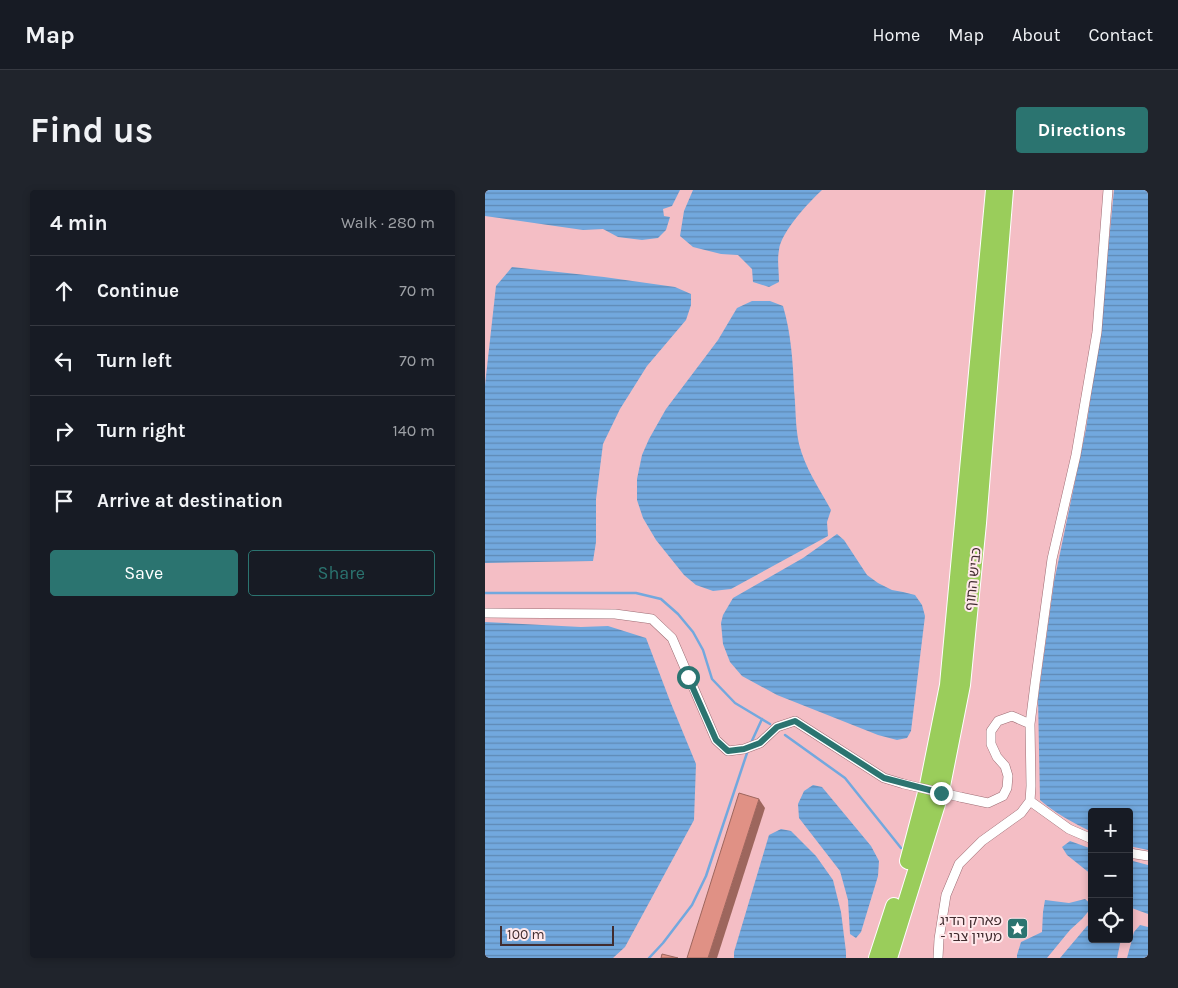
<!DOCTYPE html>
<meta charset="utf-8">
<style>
body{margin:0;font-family:Karla,"Noto Sans Hebrew",sans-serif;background:#20242c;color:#f1f3f6}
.controls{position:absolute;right:15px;bottom:15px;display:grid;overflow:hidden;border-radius:5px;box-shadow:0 2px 8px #0003}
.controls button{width:45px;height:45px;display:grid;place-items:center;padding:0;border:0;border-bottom:1px solid #363941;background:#171b24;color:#f1f3f6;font:25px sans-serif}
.scale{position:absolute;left:15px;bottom:12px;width:114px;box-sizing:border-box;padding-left:5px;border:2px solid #412c2f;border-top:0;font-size:14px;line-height:18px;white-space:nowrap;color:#412c2f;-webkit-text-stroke:4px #ffe8eb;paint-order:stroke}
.stop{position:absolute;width:15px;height:15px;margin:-11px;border:4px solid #2b7470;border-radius:50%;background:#fff}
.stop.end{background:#2b7470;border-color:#fff;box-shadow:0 1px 5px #0008}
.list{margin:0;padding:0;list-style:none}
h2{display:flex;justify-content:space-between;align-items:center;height:65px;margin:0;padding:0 20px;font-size:21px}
h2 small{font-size:16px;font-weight:400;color:#9ea1a6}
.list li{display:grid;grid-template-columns:32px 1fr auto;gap:15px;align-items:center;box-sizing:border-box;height:70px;padding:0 20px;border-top:1px solid #363941}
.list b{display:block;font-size:19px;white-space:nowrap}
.list em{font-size:16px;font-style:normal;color:#9ea1a6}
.actions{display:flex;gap:10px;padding:15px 20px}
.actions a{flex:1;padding:11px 0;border:1px solid #2b7470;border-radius:5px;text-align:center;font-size:18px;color:#2b7470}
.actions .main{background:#2b7470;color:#fff}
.icon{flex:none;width:28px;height:28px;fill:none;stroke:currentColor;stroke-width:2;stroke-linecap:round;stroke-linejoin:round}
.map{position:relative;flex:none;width:663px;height:768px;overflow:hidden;border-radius:5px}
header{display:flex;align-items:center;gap:30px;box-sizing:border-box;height:70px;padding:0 25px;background:#171b24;border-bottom:1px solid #363941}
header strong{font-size:24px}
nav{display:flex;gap:28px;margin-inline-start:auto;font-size:18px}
.intro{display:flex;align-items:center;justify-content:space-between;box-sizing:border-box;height:120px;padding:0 30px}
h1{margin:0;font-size:35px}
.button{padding:12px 22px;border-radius:5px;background:#2b7470;color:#fff;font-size:18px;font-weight:700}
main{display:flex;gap:30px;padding:0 30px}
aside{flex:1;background:#171b24;border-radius:5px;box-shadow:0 2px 8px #0003}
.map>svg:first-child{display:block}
.water{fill:url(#water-rules)}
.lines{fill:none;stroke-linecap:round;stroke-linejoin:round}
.stream{stroke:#72a8de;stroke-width:2.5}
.street-casing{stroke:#9d6d74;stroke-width:10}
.highway-casing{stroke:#fff;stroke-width:18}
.street{stroke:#fff;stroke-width:9}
.highway{stroke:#9acd5b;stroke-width:16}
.street-bridge-casing{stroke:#9d6d74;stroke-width:10;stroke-linecap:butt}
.street-bridge{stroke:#fff;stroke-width:9}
.shaded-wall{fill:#9d665d}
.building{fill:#e09185;stroke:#9d665d}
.route{stroke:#2b7470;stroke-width:6}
.labels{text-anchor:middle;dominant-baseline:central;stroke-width:4;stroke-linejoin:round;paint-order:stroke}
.street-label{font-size:14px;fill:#412c2f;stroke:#ffe8eb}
.poi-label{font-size:14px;fill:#412c2f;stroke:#ffe8eb;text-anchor:end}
</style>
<header>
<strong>Map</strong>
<nav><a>Home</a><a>Map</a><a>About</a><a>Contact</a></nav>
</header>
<div class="intro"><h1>Find us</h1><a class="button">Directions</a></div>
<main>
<aside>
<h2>4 min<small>Walk · 280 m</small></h2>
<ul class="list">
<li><svg class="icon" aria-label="ahead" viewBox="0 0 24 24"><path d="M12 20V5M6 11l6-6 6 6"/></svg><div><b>Continue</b></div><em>70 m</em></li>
<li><svg class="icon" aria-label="left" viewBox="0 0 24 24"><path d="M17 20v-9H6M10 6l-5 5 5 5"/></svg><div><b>Turn left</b></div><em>70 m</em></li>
<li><svg class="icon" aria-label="right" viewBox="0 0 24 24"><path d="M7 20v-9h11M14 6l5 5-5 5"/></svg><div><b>Turn right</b></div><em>140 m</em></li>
<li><svg class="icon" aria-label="arrive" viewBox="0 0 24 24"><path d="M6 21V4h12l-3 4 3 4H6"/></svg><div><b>Arrive at destination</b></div></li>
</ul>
<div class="actions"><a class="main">Save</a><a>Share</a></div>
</aside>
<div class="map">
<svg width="663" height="768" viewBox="0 0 663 768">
<defs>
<pattern id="water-rules" width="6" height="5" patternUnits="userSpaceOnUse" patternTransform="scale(1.25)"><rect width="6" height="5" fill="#72a8de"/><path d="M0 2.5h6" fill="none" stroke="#5f89b4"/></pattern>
</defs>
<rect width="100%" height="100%" fill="#f4bec5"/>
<!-- water -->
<path class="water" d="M0 0H195L187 16 178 19 179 26 185 27 181 40 173 48 157 50 133 47 118 39 98 40 0 26Z
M208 0H337C324 12 296 42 294 60 292 70 294 81 294 92L284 97 268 92 267 79 253 65 236 64 208 57 195 46 199 21Z
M629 0H663V660L644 656V622H607V642C588 633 570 623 555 610L553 508 569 392 601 239 615 142Z
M27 77 119 87 190 97 206 104V115L201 130 162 176 135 219 118 254 111 309V352L108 371 0 373V195L11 96Z
M267 111H285L298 116C306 143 308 172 309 200 311 218 310 236 314 254 320 278 334 298 346 320L342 332 343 346 246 399 228 401 211 395 199 385 171 350 158 328 152 310V289L157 265 164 249 181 219 233 150 252 118Z
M352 344 359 350 382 385 393 393 407 400 418 402 430 405 437 415 440 426 426 541 422 548 412 550 393 545 292 505 257 486 245 472 238 454 236 433 238 425 248 408 318 368Z
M0 432 96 437 123 436 161 448 185 511 211 574 209 630 140 757 128 768H0Z
M328 595 337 597 386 656 394 671 393 686 376 742 371 748 365 744 363 710 355 681 314 628 313 614 319 601Z
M296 639 306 641 331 666 348 690 356 722 361 762V768H249V762L284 645Z
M585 651 607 659V685L582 665 577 657Z
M644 670 663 675V724L644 717Z
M600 709 607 715V717L597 729 585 740 562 768H532V765L536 752 557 742 558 722 560 710 584 713Z
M607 734V749H636L632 768H575L602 736Z
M655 735 663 737V768H642L649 742Z"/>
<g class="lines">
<!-- stream -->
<path class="stream" d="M0 403H151L176 409 193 424 208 442 218 460 227 489 250 513 285 534
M300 545 360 588 416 658
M265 555 277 529
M164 768 178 753 207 715 221 686 263 560"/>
<defs>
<path id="street" d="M0 423 130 424 167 429 187 448 231 550 243 561 259 559 275 553 292 537 310 531 399 588 419 594
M475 607 503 613 518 606 522 598 523 586 520 576 512 567 506 554V541L513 531 527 526 545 534
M545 611 584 639 607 649
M644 663 663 666
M453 768 454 749 461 705 474 674 497 651 536 623 545 611 546 596 545 534 550 494 567 369 591 265 612 142 623 0"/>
<path id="highway" d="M423 671 443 595 463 495 509 0
M392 768 409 716
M404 768 456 601 477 495 493 333 520 0"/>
</defs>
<!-- street casing -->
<use href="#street" class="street-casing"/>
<!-- highway casing -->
<use href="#highway" class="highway-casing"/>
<!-- street -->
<use href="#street" class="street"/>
<!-- highway -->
<use href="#highway" class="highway"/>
<defs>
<path id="street-bridge" d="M419 594 475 607"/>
</defs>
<!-- street-bridge casing -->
<use href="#street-bridge" class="street-bridge-casing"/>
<!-- street-bridge -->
<use href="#street-bridge" class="street-bridge"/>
</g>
<!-- shaded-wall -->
<path class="shaded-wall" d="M274 609 280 618 232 768H223Z"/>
<!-- building -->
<path class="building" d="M254 603 274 609 223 768H202Z
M177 764 193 768H176Z"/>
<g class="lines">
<!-- route -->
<path class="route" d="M203 487 231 550 243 561 259 559 275 553 292 537 310 531 399 588 456 603"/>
</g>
<!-- icons -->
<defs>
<symbol id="sight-square" viewBox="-11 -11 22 22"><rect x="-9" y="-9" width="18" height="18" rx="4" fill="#2b7470" stroke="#ffe8eb"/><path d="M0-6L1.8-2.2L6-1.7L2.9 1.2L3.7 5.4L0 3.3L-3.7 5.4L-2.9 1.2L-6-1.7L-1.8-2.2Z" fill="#fff"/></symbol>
</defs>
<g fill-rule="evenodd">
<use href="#sight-square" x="520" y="726" width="25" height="25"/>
</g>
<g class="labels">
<!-- street labels -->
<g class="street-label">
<text transform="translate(488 389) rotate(-84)">כביש החוף</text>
</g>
<!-- poi labels -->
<g class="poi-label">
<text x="517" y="730">פארק הדיג<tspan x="517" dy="16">- מעיין צבי</tspan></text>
</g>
</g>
</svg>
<div class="controls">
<button>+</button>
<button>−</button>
<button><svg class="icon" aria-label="locate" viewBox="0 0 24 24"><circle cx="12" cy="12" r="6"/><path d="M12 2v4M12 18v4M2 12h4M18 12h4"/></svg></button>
</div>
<div class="scale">100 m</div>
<div class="stop" style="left:203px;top:487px"></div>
<div class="stop end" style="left:456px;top:603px"></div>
</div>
</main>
